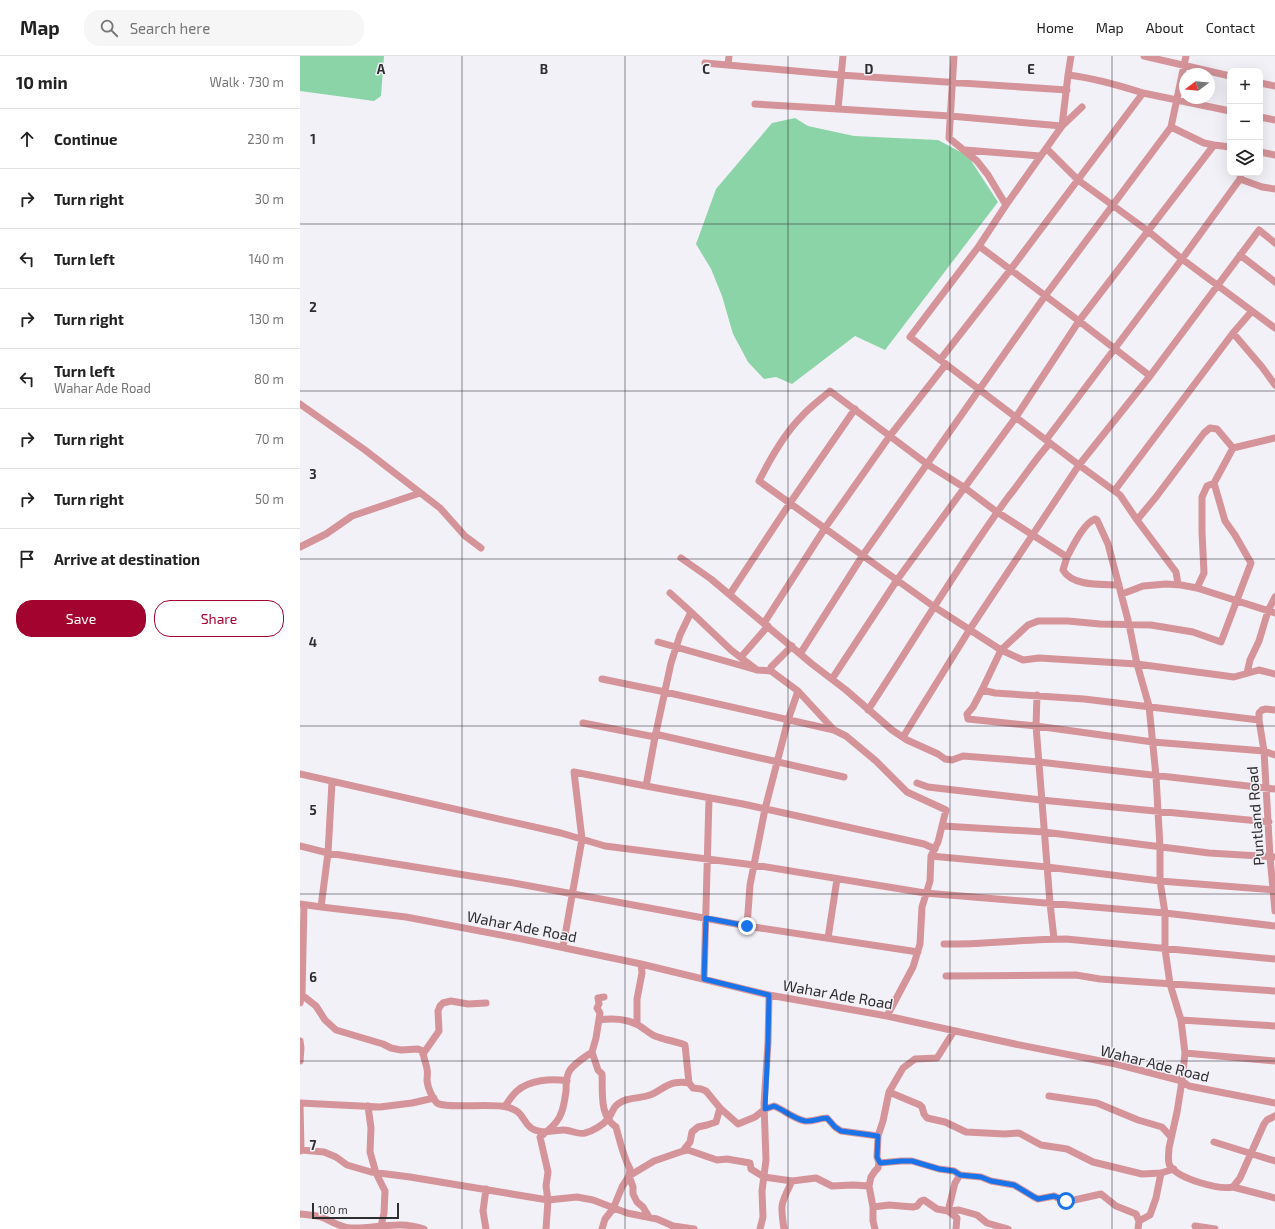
<!DOCTYPE html>
<meta charset="utf-8">
<style>
body{margin:0;font-family:"Exo 2",sans-serif;background:#f6f6f6;color:#222}
.controls{position:absolute;right:12px;top:12px;display:grid;overflow:hidden;border-radius:8px;box-shadow:0 4px 16px #0002}
.controls button{width:36px;height:36px;display:grid;place-items:center;padding:0;border:0;border-bottom:1px solid #e0e0e0;background:#fff;color:#222;font:20px sans-serif}
.compass{position:absolute;left:879px;top:12px;width:36px;height:36px;border-radius:50%;background:#fff;box-shadow:0 4px 16px #0002;rotate:254deg}
.scale{position:absolute;left:12px;bottom:10px;width:87px;box-sizing:border-box;padding-left:4px;border:2px solid #2e2d2f;border-top:0;font-size:11px;line-height:14px;white-space:nowrap;color:#2e2d2f;-webkit-text-stroke:3px #f3f1f8;paint-order:stroke}
.stop{position:absolute;width:12px;height:12px;margin:-9px;border:3px solid #1a73e8;border-radius:50%;background:#fff}
.stop.end{background:#1a73e8;border-color:#fff;box-shadow:0 1px 4px #0008}
.list{margin:0;padding:0;list-style:none}
h2{display:flex;justify-content:space-between;align-items:center;height:52px;margin:0;padding:0 16px;font-size:17px}
h2 small{font-size:13px;font-weight:400;color:#767676}
.list li{display:grid;grid-template-columns:26px 1fr auto;gap:12px;align-items:center;box-sizing:border-box;height:60px;padding:0 16px;border-top:1px solid #e0e0e0}
.list b{display:block;font-size:15px;white-space:nowrap}
.list p{margin:0;font-size:13px;white-space:nowrap;color:#767676}
.list em{font-size:13px;font-style:normal;color:#767676}
.actions{display:flex;gap:8px;padding:12px 16px}
.actions a{flex:1;padding:9px 0;border:1px solid #a2032f;border-radius:16px;text-align:center;font-size:14px;color:#a2032f}
.actions .main{background:#a2032f;color:#fff}
.icon{flex:none;width:22px;height:22px;fill:none;stroke:currentColor;stroke-width:2;stroke-linecap:round;stroke-linejoin:round}
.map{position:relative;flex:none;width:975px;height:1173px;overflow:hidden}
header{display:flex;align-items:center;gap:24px;box-sizing:border-box;height:56px;padding:0 20px;background:#fff;border-bottom:1px solid #e0e0e0}
header strong{font-size:19px}
nav{display:flex;gap:22px;margin-inline-start:auto;font-size:14px}
.search{width:280px;height:36px;background:#f6f6f6;display:flex;align-items:center;gap:10px;box-sizing:border-box;padding:0 14px;border-radius:16px;color:#767676;font-size:15px}
main{display:flex}
aside{flex:1;background:#fff}
.map>svg:first-child{display:block}
.green{fill:#8bd4a7}
.lines{fill:none;stroke-linecap:round;stroke-linejoin:round}
.minor{stroke:#d59499;stroke-width:7}
.route{stroke:#1a73e8;stroke-width:5}
.grid{fill:none;stroke:#2e2d2f;stroke-width:1;stroke-opacity:0.55}
.labels{text-anchor:middle;dominant-baseline:central;stroke-width:3;stroke-linejoin:round;paint-order:stroke}
.street-label{font-size:15px;fill:#2e2d2f;stroke:#f3f1f8}
.grid-label{font-size:13px;text-anchor:middle;font-weight:bold;fill:#2e2d2f;stroke:#f3f1f8;stroke-width:3;stroke-linejoin:round;paint-order:stroke}
</style>
<header>
<strong>Map</strong>
<div class="search"><svg class="icon" aria-label="search" viewBox="0 0 24 24"><circle cx="10" cy="10" r="6"/><path d="M15 15l6 6"/></svg>Search here</div>
<nav><a>Home</a><a>Map</a><a>About</a><a>Contact</a></nav>
</header>
<main>
<aside>
<h2>10 min<small>Walk · 730 m</small></h2>
<ul class="list">
<li><svg class="icon" aria-label="ahead" viewBox="0 0 24 24"><path d="M12 20V5M6 11l6-6 6 6"/></svg><div><b>Continue</b></div><em>230 m</em></li>
<li><svg class="icon" aria-label="right" viewBox="0 0 24 24"><path d="M7 20v-9h11M14 6l5 5-5 5"/></svg><div><b>Turn right</b></div><em>30 m</em></li>
<li><svg class="icon" aria-label="left" viewBox="0 0 24 24"><path d="M17 20v-9H6M10 6l-5 5 5 5"/></svg><div><b>Turn left</b></div><em>140 m</em></li>
<li><svg class="icon" aria-label="right" viewBox="0 0 24 24"><path d="M7 20v-9h11M14 6l5 5-5 5"/></svg><div><b>Turn right</b></div><em>130 m</em></li>
<li><svg class="icon" aria-label="left" viewBox="0 0 24 24"><path d="M17 20v-9H6M10 6l-5 5 5 5"/></svg><div><b>Turn left</b><p>Wahar Ade Road</p></div><em>80 m</em></li>
<li><svg class="icon" aria-label="right" viewBox="0 0 24 24"><path d="M7 20v-9h11M14 6l5 5-5 5"/></svg><div><b>Turn right</b></div><em>70 m</em></li>
<li><svg class="icon" aria-label="right" viewBox="0 0 24 24"><path d="M7 20v-9h11M14 6l5 5-5 5"/></svg><div><b>Turn right</b></div><em>50 m</em></li>
<li><svg class="icon" aria-label="arrive" viewBox="0 0 24 24"><path d="M6 21V4h12l-3 4 3 4H6"/></svg><div><b>Arrive at destination</b></div></li>
</ul>
<div class="actions"><a class="main">Save</a><a>Share</a></div>
</aside>
<div class="map">
<svg width="975" height="1173" viewBox="0 0 975 1173">
<rect width="100%" height="100%" fill="#f3f1f8"/>
<!-- green -->
<path class="green" d="M0 0H84L81 40 74 45 0 35Z
M495 62 508 70 554 80 638 84 668 100 698 146 585 294 555 280 492 328 476 321 464 323 448 306 433 278 422 240 411 213 396 188 416 133 472 67Z"/>
<g class="lines">
<!-- minor -->
<path class="minor" d="M543 0 538 53 650 60 762 70 782 51
M654 0 649 82 677 105 688 119 706 149
M771 0 768 19C794 22 818 29 843 37
M844 0 930 20
M405 7 540 19 767 34
M428 9 429 0
M768 19 762 70 706 149 679 190 610 281 779 409 820 439 837 464 856 441 904 377 910 372 917 373 933 392 975 382
M960 27 975 30
M455 48 538 53
M960 61 975 64
M871 71 904 87 914 89
M747 93 778 124 848 175 882 203 975 272
M665 94 740 100
M960 96 975 99
M941 117 940 123 962 131 975 133
M679 190 779 265 850 320
M940 199 975 226
M933 277 962 311 975 329
M640 304 711 213 843 37 930 55
M0 348 65 394 140 452 165 480 181 492
M746 384 882 203 940 123
M933 392 914 427 925 465 935 479 951 507 921 586 893 576 851 569 800 568 768 565H738L728 569 701 594 682 634 673 651 667 658 668 663 736 670 853 686 964 695 975 699
M815 434 933 277 952 255
M837 464 876 516 878 528
M0 491 26 478 52 460 120 437
M767 501 763 514C773 531 802 528 819 529
M381 502 411 523 512 608 546 634 592 674 607 684 638 698 645 703 652 704 663 700 739 706 975 733
M897 532 904 517 902 476V441L907 430 914 427
M430 538 490 447 555 353
M822 538 843 530 866 528 881 529 897 532 975 557
M464 567 525 472 589 381 646 308
M358 586 457 614 431 594 391 556
M500 598 563 499 627 408 745 240 871 71 886 0
M441 601 468 570
M471 615V611L492 590
M947 617 950 604 959 585 968 555 975 541
M975 618 959 614 934 621 837 608 739 602 723 604 701 594 633 550 459 425C470 403 484 378 502 360 510 351 521 343 530 335L627 408 665 432 697 456 767 501C773 490 783 468 795 463L797 464 808 488 829 568 837 608 849 650 856 720 860 791V825L865 857V893L870 928 881 964 885 997 882 1025 877 1056 869 1092C869 1097 867 1105 870 1110 879 1123 919 1134 933 1131L975 1142
M302 623 365 636 534 674 546 680 576 705 607 736 646 754 638 786 631 800 630 825 622 851 620 888 613 911 587 960
M532 623 597 524 716 361 779 265 914 89 930 91
M682 634 695 637 784 643 959 664
M498 635 534 674
M737 639 736 670 750 847 754 883
M568 654C615 583 658 509 709 440 723 423 735 403 750 387
M975 654 966 653 962 654 959 657V664L964 695 970 801 975 855
M355 678 544 721
M355 681 371 607 380 579 391 556 370 537
M603 681 670 573 779 409 850 320 959 174 975 187
M0 718 261 777 305 790 454 809 625 837 865 857 975 870
M617 727 628 731 741 744 969 766
M346 730 443 748 624 788 635 793
M643 770 744 776 909 797 975 801
M0 790 28 797 208 826 447 870 450 829 465 753 488 664 498 635 471 615 457 614
M631 800 747 811 860 825 975 834
M0 848 21 851 106 861 222 883 341 908 469 939 587 960 715 988 816 1008 882 1025 889 1030 975 1047
M21 851 28 797 32 726
M447 870 618 896
M528 882 537 823
M644 888C684 889 725 883 766 883L975 903
M263 891 282 783 274 716 346 730 355 681 283 667
M646 920 776 919 800 923 975 935
M404 923 409 742
M2 939 16 950 25 964 36 974 83 988 91 992 101 994 118 993 123 995C123 1001 126 1007 127 1013 128 1017 127 1021 127 1025 128 1032 132 1042 137 1047 146 1053 192 1047 207 1051 224 1055 221 1064 231 1072 241 1079 253 1074 264 1074 271 1074 278 1079 285 1077 293 1075 303 1069 308 1063 312 1058 313 1051 318 1048 326 1041 339 1043 350 1039 358 1036 365 1029 374 1027 379 1026 384 1026 389 1027L393 1032 401 1033 406 1035 420 1052 438 1068 455 1061 465 1053 474 1050C484 1054 494 1063 505 1065 512 1066 520 1062 527 1062L535 1071 541 1075 578 1080
M304 941 298 942 299 948 297 952 300 957 296 982 292 996 298 1014 302 1018C303 1036 299 1060 316 1071 320 1085 323 1100 330 1113L329 1120 333 1131V1138L337 1146 343 1151 349 1161
M0 947 2 939 4 849
M299 964C312 962 324 962 336 968 343 971 348 977 355 980 365 984 375 985 385 989L389 1027
M881 964 975 970
M337 968V943L342 917 341 908
M0 985 1 992 0 1005
M885 997 975 1005
M123 998 139 975 138 955 140 950 143 947 151 945 168 948 186 947
M589 1036 620 1049 622 1051 624 1058 627 1062 645 1066 666 1076 705 1078 719 1077 741 1089 767 1093 793 1106 842 1118 861 1117 874 1113
M749 1040 797 1047 838 1064 862 1071 871 1081
M0 1047 80 1051 112 1047 134 1042
M0 1047 1 1094 0 1095
M68 1050 71 1072 70 1096 76 1117 85 1135 84 1157 81 1170
M205 1050C209 1045 212 1039 217 1035 229 1024 252 1022 267 1025
M914 1086 975 1105
M1 1094 24 1096 36 1101 47 1109 71 1116 110 1121 248 1144 277 1141 293 1144 327 1157 357 1163 373 1170V1173
M383 1095 390 1086 392 1076 398 1071 407 1069 416 1066 420 1052
M579 1107 601 1105H612L639 1113 654 1115 660 1119 681 1121 691 1125 714 1129 734 1141 738 1143 754 1140 762 1144 770 1145 801 1138 816 1150 836 1158 839 1165
M933 1131 940 1122 964 1068 967 1064 975 1060
M186 1133 183 1155 186 1173
M573 1151 589 1149 613 1151 617 1150 621 1145 624 1144 637 1153 648 1155 659 1154 677 1159 687 1167 708 1173
M0 1158C7 1159 15 1159 21 1161 32 1165 39 1171 50 1172 76 1173 98 1164 124 1173
M373 1170 394 1173
M895 1170 915 1173
M246 1173 248 1144 246 1130 248 1116 240 1081C260 1066 263 1059 266 1035 266 1028 266 1019 270 1014 275 1007 285 1001 292 996
M302 1173 305 1163 313 1153 322 1131 329 1120 354 1105 383 1095 388 1094 417 1104 427 1103 450 1107 451 1113 464 1121 492 1125 516 1122 532 1130 553 1129 569 1130
M460 1173 463 1161 462 1135 466 1104 464 1048 468 987 469 939
M484 1173C480 1147 481 1148 492 1125
M575 1173 573 1165V1151L569 1130 571 1121 575 1115 578 1112 579 1107 577 1101 578 1080 583 1065 589 1036 603 1012 615 1003 637 1002 654 975
M656 1173 657 1162 648 1155 655 1127 660 1119
M838 1173 839 1165 850 1159 856 1142 861 1117"/>
</g>
<g class="lines">
<!-- route -->
<path class="route" d="M447 870 406 862 404 923 469 939 468 987 465 1053 474 1050C484 1054 494 1063 505 1065 512 1066 520 1062 527 1062L535 1071 541 1075 578 1080 577 1101 580 1107 601 1105H612L639 1113 654 1115 660 1119 681 1121 691 1125 714 1129 734 1141 738 1143 754 1140 766 1145"/>
</g>
<!-- grid -->
<path class="grid" d="M162 0V1173M325 0V1173M488 0V1173M650 0V1173M812 0V1173M0 168H975M0 335H975M0 503H975M0 670H975M0 838H975M0 1005H975"/>
<g class="labels">
<!-- street labels -->
<g class="street-label">
<text transform="translate(955 760) rotate(-94)">Puntland Road</text>
<text transform="translate(222 870) rotate(11)">Wahar Ade Road</text>
<text transform="translate(538 938) rotate(10)">Wahar Ade Road</text>
<text transform="translate(855 1007) rotate(14)">Wahar Ade Road</text>
</g>
</g>
<g class="grid-label">
<text x="81" y="18">A</text>
<text x="244" y="18">B</text>
<text x="406" y="18">C</text>
<text x="569" y="18">D</text>
<text x="731" y="18">E</text>
<text x="13" y="88">1</text>
<text x="13" y="256">2</text>
<text x="13" y="423">3</text>
<text x="13" y="591">4</text>
<text x="13" y="759">5</text>
<text x="13" y="926">6</text>
<text x="13" y="1094">7</text>
</g>
</svg>
<div class="controls">
<button>+</button>
<button>−</button>
<button><svg class="icon" aria-label="layers" viewBox="0 0 24 24"><path d="M12 4l9 5-9 5-9-5zM3 14l9 5 9-5"/></svg></button>
</div>
<svg class="compass" viewBox="-18 -18 36 36"><path d="M0-13l5 13h-10z" fill="#e53935"/><path d="M0 13l5-13h-10z" fill="#767676"/></svg>
<div class="scale">100 m</div>
<div class="stop" style="left:766px;top:1145px"></div>
<div class="stop end" style="left:447px;top:870px"></div>
</div>
</main>
